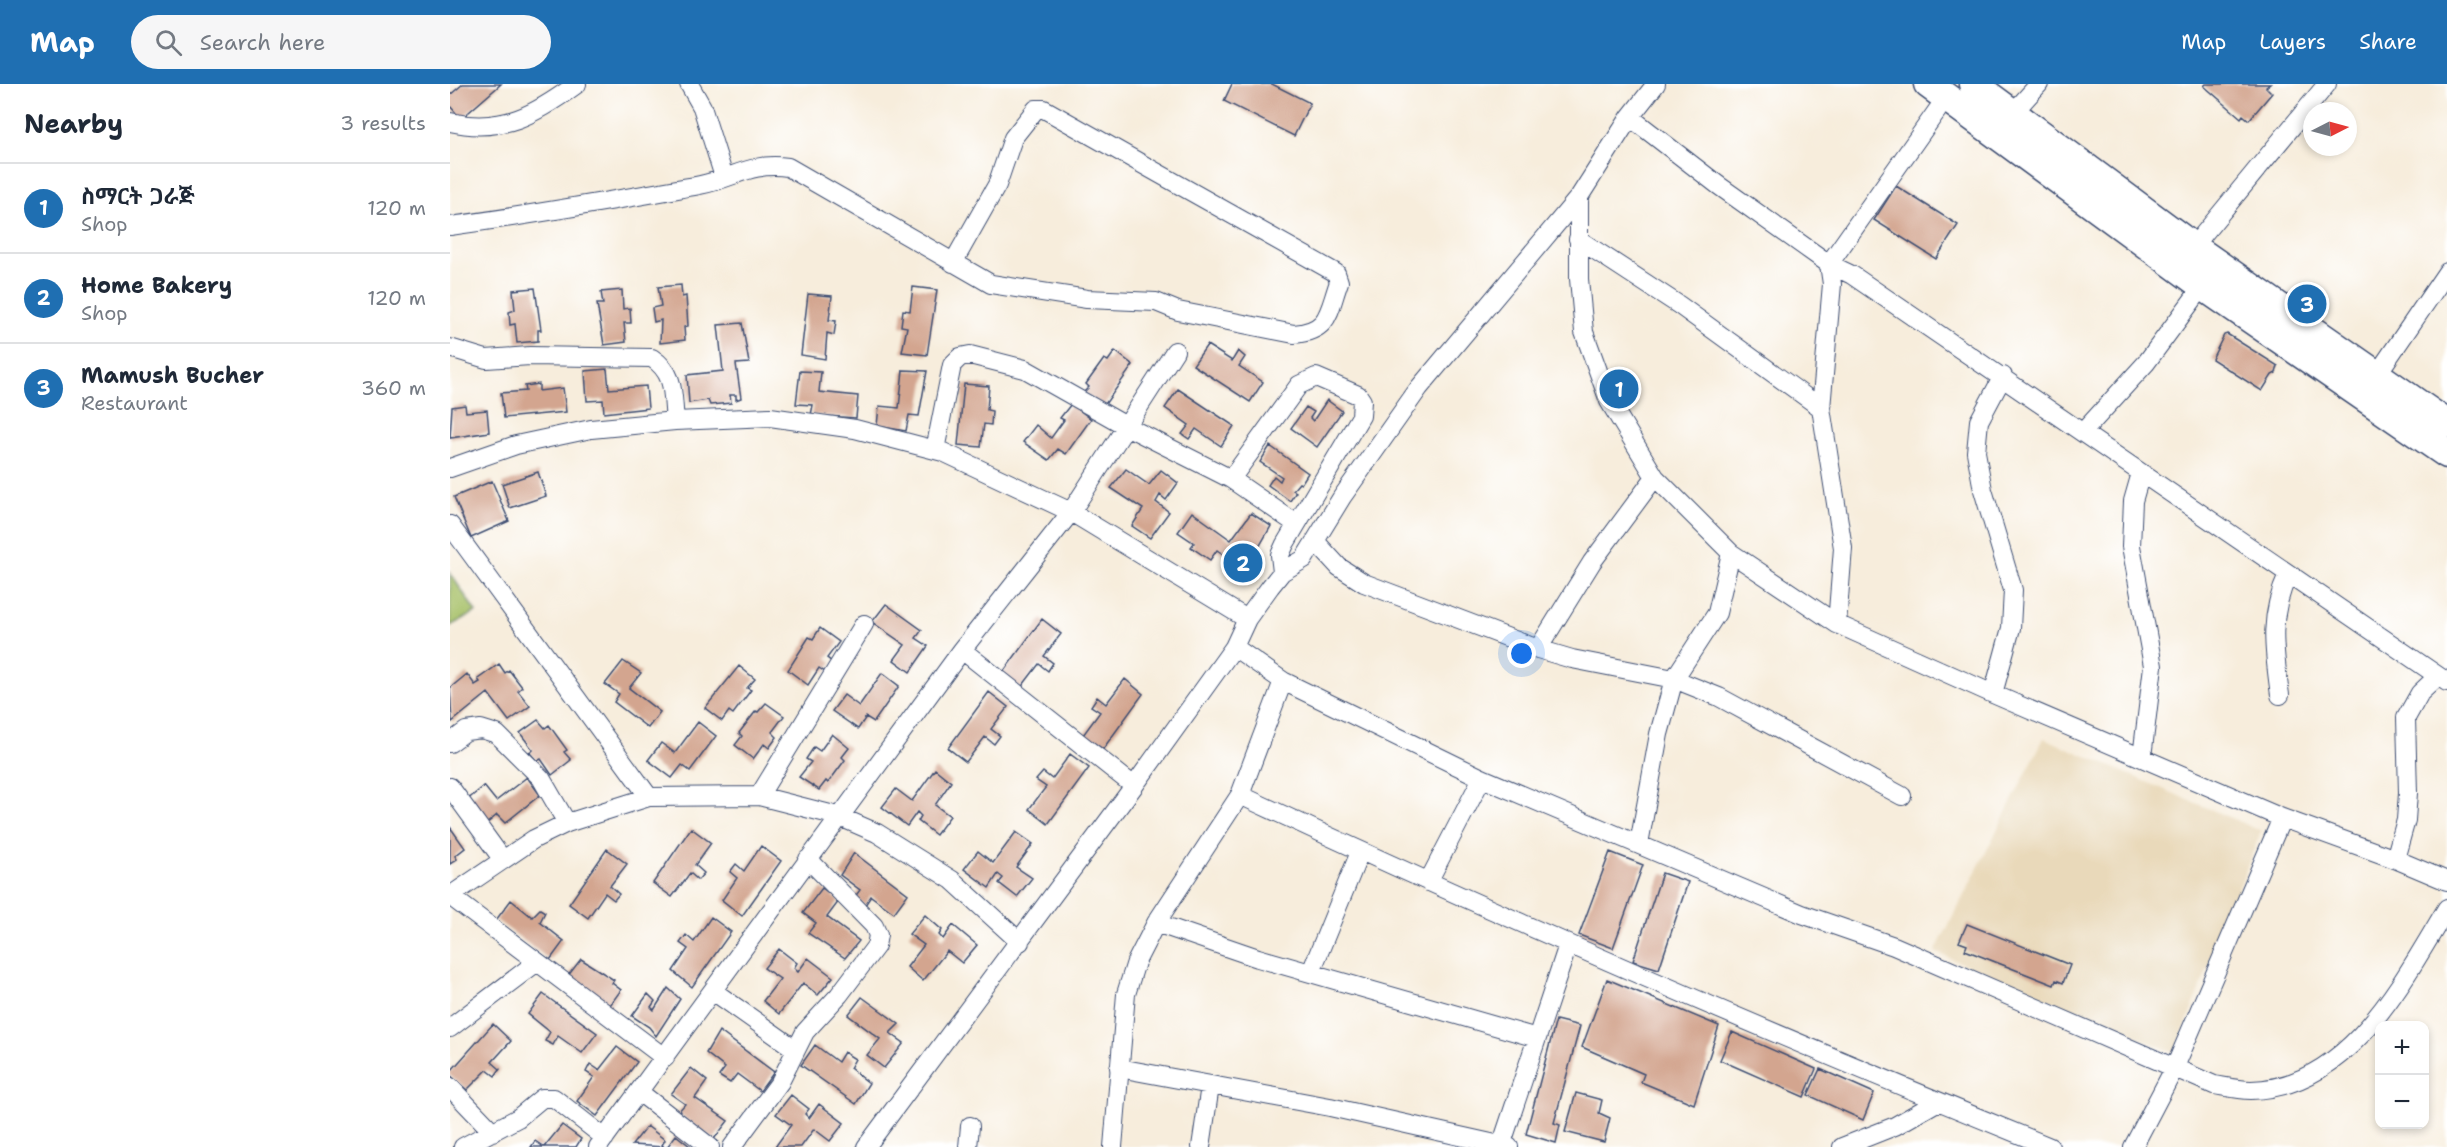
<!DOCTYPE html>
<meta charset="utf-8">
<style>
body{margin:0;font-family:"Shantell Sans","Noto Sans Ethiopic",sans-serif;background:#f6f6f7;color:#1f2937}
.controls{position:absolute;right:18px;bottom:18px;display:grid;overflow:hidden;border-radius:12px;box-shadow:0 3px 9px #0003}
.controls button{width:54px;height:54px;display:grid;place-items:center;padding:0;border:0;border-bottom:2px solid #e0e1e3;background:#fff;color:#1f2937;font:30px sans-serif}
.compass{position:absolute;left:1853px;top:18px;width:54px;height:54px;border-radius:50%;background:#fff;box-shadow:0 3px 9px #0003;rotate:84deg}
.you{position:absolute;left:1072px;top:570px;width:21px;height:21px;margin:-15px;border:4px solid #fff;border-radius:50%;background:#1a73e8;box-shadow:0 0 0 9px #1a73e833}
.badge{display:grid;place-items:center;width:39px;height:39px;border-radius:50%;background:#1f6fb2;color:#fff;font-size:20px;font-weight:700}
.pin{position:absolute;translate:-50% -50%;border:3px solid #fff;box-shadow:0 2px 6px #0006}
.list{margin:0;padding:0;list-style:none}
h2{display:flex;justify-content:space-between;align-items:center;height:78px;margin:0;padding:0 24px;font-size:26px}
h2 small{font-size:20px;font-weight:400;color:#747a83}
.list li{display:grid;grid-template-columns:39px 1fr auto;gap:18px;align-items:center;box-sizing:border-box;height:90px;padding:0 24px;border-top:2px solid #e0e1e3}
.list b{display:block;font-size:22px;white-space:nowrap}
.list p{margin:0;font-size:20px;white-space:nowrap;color:#747a83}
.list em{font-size:20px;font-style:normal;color:#747a83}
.icon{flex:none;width:33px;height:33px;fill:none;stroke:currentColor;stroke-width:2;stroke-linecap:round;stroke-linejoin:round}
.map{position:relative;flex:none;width:1997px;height:1063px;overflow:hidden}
header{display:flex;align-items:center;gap:36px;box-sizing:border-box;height:84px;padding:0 30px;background:#1f6fb2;color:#fff}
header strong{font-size:28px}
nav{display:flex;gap:33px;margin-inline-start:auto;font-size:21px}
.search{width:420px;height:54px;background:#f6f6f7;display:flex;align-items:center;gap:15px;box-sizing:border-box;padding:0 21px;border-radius:33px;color:#747a83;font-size:22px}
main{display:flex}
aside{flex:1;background:#fff}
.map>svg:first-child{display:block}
.built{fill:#e9d9ba}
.green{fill:#a6c066;stroke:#607862;stroke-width:1.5}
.building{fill:#d3a58f}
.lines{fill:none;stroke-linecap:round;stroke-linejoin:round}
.minor-casing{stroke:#3c4c71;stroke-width:20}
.primary-casing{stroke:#3c4c71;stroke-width:31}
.minor{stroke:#fff;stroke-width:18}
.primary{stroke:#fff;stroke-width:28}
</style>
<header>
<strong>Map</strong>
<div class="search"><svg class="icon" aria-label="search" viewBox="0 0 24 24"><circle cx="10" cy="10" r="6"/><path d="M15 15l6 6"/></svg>Search here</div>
<nav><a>Map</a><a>Layers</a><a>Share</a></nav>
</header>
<main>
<aside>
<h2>Nearby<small>3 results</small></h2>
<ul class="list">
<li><span class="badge">1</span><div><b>ስማርት ጋራጅ</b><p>Shop</p></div><em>120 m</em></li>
<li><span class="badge">2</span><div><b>Home Bakery</b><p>Shop</p></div><em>120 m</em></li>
<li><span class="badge">3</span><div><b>Mamush Bucher</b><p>Restaurant</p></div><em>360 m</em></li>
</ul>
</aside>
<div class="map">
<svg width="1997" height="1063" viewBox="0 0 1997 1063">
<rect width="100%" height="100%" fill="#fff"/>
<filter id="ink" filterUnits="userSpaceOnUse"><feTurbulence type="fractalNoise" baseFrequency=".0167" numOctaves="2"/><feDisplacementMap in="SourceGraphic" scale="12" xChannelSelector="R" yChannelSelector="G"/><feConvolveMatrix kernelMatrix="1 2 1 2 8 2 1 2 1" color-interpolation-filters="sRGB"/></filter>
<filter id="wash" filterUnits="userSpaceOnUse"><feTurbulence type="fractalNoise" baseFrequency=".008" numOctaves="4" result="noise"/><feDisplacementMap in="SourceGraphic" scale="24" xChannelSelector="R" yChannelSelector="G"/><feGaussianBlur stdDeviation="1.35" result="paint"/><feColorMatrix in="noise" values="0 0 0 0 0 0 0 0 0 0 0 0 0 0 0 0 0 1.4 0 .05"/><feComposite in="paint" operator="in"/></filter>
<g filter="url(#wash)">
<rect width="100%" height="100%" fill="#f7eddc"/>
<!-- built -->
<path class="built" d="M1594 654 1811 747 1725 969 1485 868Z"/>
<!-- green -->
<path class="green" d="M0 489 26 528 0 542Z"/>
<g id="blocks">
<!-- building -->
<path class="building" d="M13 0H51L11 35 0 22V11Z
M782 0H822L860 19 844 52 774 17Z
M1756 0H1820L1816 3 1822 9 1799 36 1793 31 1791 34 1754 2Z
M1446 102 1508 141 1486 175 1424 136Z
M231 201 232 213 236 212 238 242 234 243 235 256 210 259 211 236 204 238 202 224 211 222 208 203Z
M463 203 487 206 477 271 452 268 457 243 451 242 453 226 460 227Z
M85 204 91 246H88V257L67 259 65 240 60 241 59 228 65 226 63 206Z
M172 206 173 225 180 224 181 239H174L176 258 154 261 147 220H153L151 208Z
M358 210 382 212 379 236 386 237 384 251 377 249 375 275 351 271Z
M292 239 299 279 286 280 291 314 286 316V311H280L281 319 260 321 258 316 239 319 237 291 273 287 268 241Z
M1777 250 1828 282 1826 289 1822 291 1812 307 1762 275 1774 251Z
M757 261 782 277 788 267 795 273 789 282 813 298 800 318 743 281Z
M665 267 683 281 653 323 633 309 639 303 636 300 654 275 658 277Z
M157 285 159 305 196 302 198 324 154 329 153 316 137 317 135 287Z
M453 286 477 287 469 332 459 331 456 347 427 342 429 322 449 324Z
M350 287 371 288 369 308 408 312 406 334 361 331 363 321 346 320Z
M89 300V307L113 304 116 328 54 334 51 309 76 307 75 302Z
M514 300 539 302 537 326 542 327 541 341 534 340 531 363 508 361Z
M728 305 784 342 771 362 746 345 739 355 732 350 739 341 715 324Z
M877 316 892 327 867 363 841 344 856 323 864 328 860 334 863 337Z
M621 320 641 335 616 370 608 365 599 376 573 358 586 341 601 354 614 336 610 334Z
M15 321 16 328 37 326 39 348 0 354 2 323Z
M820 362 858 389 851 400 849 399 843 406 846 408 840 417 818 401 824 392 830 397 832 393 810 378Z
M676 385 699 401 711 386 728 399 716 416 710 411 706 418 719 428 700 454 682 442 693 425 661 404Z
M88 388 96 412 60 424 52 400Z
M42 397 59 437 21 454 4 413Z
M742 428 781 456 801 429 821 442 801 477 798 476 792 483 767 466 760 476 741 463 744 459 728 448Z
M436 520 472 546 466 554 478 562 460 588 444 576 455 561 422 538Z
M592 535 611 550 594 572 603 579 598 587 589 580 570 605 551 591Z
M370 544 389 558 377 574 382 578 375 588 369 584 358 601 338 586 359 553 363 555Z
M173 577 191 589 179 604 210 628 198 644 164 618 169 610 155 600Z
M49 580 55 589 59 586 72 603 68 607 80 622 59 637 38 609 2 638 0 604 17 590 25 601 30 598 28 595Z
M289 582 305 595 297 604 301 606 283 630 279 627 272 637 255 624Z
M432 589 449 602 424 638 416 633 408 645 382 627 394 611 409 622Z
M675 595 693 610 653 665 633 651 650 628 641 622 647 613 656 620Z
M539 608 558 623 541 645 550 652 544 660 535 653 516 678 498 664Z
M316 619 334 632 322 648 327 653 319 664 314 660 303 675 285 661 292 652 289 649 306 627 308 628Z
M88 636 95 644 99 641 117 666 114 668 121 676 102 691 91 675 87 677 79 668 83 666 70 649Z
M248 638 266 652 240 687 232 681 222 694 198 676 211 659 225 669Z
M382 650 399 664 392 673 395 676 378 699 376 697 369 706 349 693 361 678 356 675 364 663 370 667Z
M620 670 639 684 598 740 579 725 596 703 586 696 593 688 602 695Z
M485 685 501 698 485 721 500 732 486 751 468 737 471 732 467 728 457 742 432 723 446 705 462 717Z
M77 693 90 711 55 739 47 731 35 741 16 717 34 702 46 717Z
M0 743 15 764 5 772 7 775 0 780Z
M241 744 261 759 245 781 254 789 248 796 240 789 222 813 203 799Z
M566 748 583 760 566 783 582 794 567 813 549 799 553 794 548 790 539 804 514 785 528 767 543 779Z
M311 762 331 777 292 832 272 816 287 794 280 788 286 780 294 787Z
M157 765 177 780 160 802 169 810 164 816 155 809 138 834 119 820Z
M1160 768 1193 781 1163 864 1129 851Z
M404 769 458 810 444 829 421 812 415 821 404 814 410 806 390 791Z
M1212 789 1238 798 1209 885 1183 877Z
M372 804 389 817 377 833 409 857 395 874 358 849 366 839 353 829Z
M61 816 82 833 90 825 95 828 90 838 114 857 100 876 46 836Z
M475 831 492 846 489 851 493 855 503 841 527 861 512 879 497 867 473 897 457 883 474 861 459 850Z
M261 833 281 848 242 903 223 887 238 865 230 859 236 851 244 858Z
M1517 840 1620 881 1613 899 1606 896 1604 901 1515 866 1517 861 1509 858Z
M329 865 347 879 344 884 348 888 358 874 383 893 368 911 353 899 329 930 313 917 330 895 314 884Z
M131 875 164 896 162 899 171 906 158 924 117 893Z
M1157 895 1269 942 1244 1020 1191 998 1194 990 1132 963Z
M218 904 230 915 206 952 199 943 182 932 198 910 205 917 201 923 204 926Z
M93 910 147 949 132 969 108 952 103 961 95 957 100 948 78 930Z
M412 913 449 940 440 949 454 959 434 984 417 971 430 955 398 931Z
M1106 936 1130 942 1104 1039 1110 1041 1106 1059 1076 1050Z
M43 940 61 957 42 978 50 985 45 992 37 986 17 1006 0 991V988Z
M269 947 324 988 310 1007 287 990 280 999 269 992 275 984 256 969Z
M1282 948 1366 985 1354 1013 1270 976Z
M365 961 388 978 394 968 405 975 400 984 419 999 406 1020 351 981Z
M167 963 187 978 147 1032 127 1017 144 993 136 988 140 980 149 986Z
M241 984 257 997 245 1014 278 1037 264 1055 227 1029 235 1020 221 1010Z
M1370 985 1424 1009 1413 1036 1358 1011Z
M1126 1009 1152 1016 1149 1029 1160 1034 1154 1058 1115 1048Z
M341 1011 359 1025 355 1030 359 1034 369 1020 394 1039 380 1057 364 1045 351 1063H325L341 1041 326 1030Z
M112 1041 131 1055 126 1063H81L85 1057 94 1063Z
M197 1042 215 1056 212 1061 214 1063 182 1061Z
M226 1051 241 1063H217Z"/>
</g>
</g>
<g filter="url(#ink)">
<use href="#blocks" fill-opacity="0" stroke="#3c4c71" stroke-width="1.5"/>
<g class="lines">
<defs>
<path id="minor" d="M239 0 252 23 274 93
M1562 30 1589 0
M1180 33 1268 101 1379 180 1402 191 1997 598
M0 38C53 50 86 30 127 0
M1129 113V195L1134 248 1159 317 1205 393 1281 469 1387 540 1543 610 1832 734 1945 775 1997 797
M0 142C84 131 166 116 250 101 285 94 300 78 338 83L541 200 637 215 706 218 728 227 844 250C880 247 878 228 889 198L886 189 594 25H586L563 54 547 101 503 179
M1128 155 1229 221 1371 324
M1743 163 1877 0
M0 264 36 275 80 272 202 274C226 290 222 310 225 337
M1926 292 1997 188
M1633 348 1696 279 1753 202
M485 366 502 281 510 273 520 271 575 285 676 342 781 395 845 439
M0 384 66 361 141 345 225 337 320 333 405 345 493 368 621 428 797 535
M1691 389 1683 417 1681 462 1703 582 1692 673
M781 395 849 301 866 293 908 311 912 317 911 332 835 460 830 471 832 488
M0 441 199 713
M866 458 889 483 914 499 1088 565 1122 575 1224 595 1269 613 1452 712
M1387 540 1393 464 1371 324 1382 200 1379 180 1496 14
M1088 565 1142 478 1205 393
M512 566 684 702
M833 597 1032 694 1352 830 1444 862 1764 1001C1776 1003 1789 1006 1801 1006 1899 1004 1953 897 1997 824
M1543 610 1561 544 1563 506 1533 406 1526 368 1529 337 1553 292
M1830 611C1824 566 1818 533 1838 491
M0 659 16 647 31 645 47 650 91 694 117 739
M0 703 53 776
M790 711C1057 836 1327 952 1600 1063
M309 712 414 540
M1189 760 1209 650 1224 595 1267 529 1281 469
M1945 775 1956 736 1958 709 1956 634 1970 609 1987 593
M978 798 1032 694
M706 839 808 874 1087 954
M861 888 910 768
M263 907 345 965
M0 944 87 878
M215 974 0 812 84 755 117 739 199 713 309 712 388 732 427 749 502 796 570 858
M669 984 880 1023 1059 1063
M0 1003 43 1048
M189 1008 260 1063
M1051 1062 1118 861
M13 1063 68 1034 92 1014H104L155 1054
M148 1063 512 566 621 428 725 267
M282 1063 330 998 355 948 389 911 426 862 428 851 424 842 358 775
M416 1063 684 702 784 563 797 535 820 503 832 488 854 475 892 413 969 304 1129 113 1180 33 1206 0
M518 1063 520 1042
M663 1063 676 910 686 878 706 839 790 711 833 597 784 563
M751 1063 760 1002
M1392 1063 1445 1042 1487 1018
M1683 1063 1725 983 1832 734"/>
<path id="primary" d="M1478 0 1753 202 1997 370
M1523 0 1743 163 1997 340"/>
</defs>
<!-- minor casing -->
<use href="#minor" class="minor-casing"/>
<!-- primary casing -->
<use href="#primary" class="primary-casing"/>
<!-- minor -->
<use href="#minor" class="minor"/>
<!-- primary -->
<use href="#primary" class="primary"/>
</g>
</g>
</svg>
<div class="controls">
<button>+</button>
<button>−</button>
</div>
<svg class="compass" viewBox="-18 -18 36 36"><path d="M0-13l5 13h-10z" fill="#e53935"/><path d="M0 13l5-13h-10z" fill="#747a83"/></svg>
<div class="you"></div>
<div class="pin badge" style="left:1169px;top:305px">1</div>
<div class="pin badge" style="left:793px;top:479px">2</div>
<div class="pin badge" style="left:1857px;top:220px">3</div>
</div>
</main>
